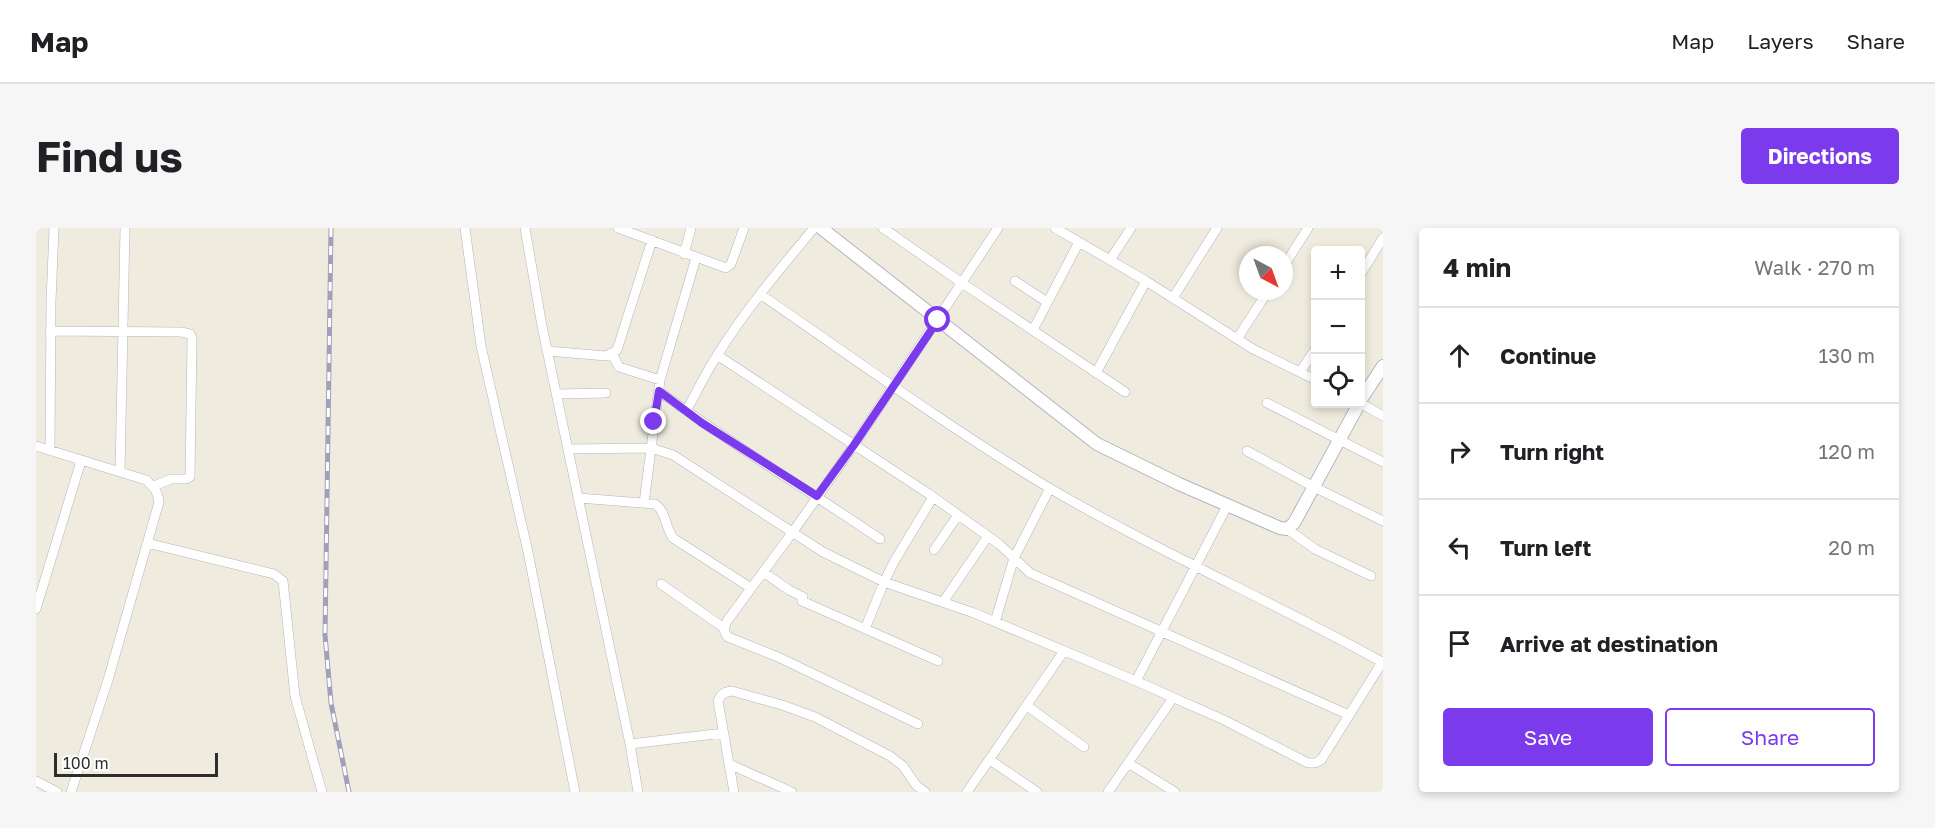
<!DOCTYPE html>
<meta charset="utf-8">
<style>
body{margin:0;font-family:"Golos Text",sans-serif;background:#f6f6f6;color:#202124}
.controls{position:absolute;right:18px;top:18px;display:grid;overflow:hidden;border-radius:6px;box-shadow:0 3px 9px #0003}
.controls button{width:54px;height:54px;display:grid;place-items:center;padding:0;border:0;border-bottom:2px solid #e0e0e0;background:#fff;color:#202124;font:30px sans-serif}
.compass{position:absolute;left:1203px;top:18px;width:54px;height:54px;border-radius:50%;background:#fff;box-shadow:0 3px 9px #0003;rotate:139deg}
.scale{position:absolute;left:18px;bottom:15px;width:164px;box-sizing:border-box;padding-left:6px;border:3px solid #2d2d2d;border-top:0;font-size:16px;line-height:21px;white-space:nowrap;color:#2d2d2d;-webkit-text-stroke:4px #fff;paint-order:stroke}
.stop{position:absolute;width:18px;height:18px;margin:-14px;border:4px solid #7c3aed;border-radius:50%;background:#fff}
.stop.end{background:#7c3aed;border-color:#fff;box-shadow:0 2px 6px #0008}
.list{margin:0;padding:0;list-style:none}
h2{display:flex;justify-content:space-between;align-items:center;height:78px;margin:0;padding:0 24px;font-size:26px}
h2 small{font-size:20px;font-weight:400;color:#757577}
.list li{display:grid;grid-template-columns:39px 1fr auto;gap:18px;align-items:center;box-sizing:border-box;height:96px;padding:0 24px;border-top:2px solid #e0e0e0}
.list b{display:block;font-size:22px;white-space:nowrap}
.list em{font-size:20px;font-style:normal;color:#757577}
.actions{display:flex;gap:12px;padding:18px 24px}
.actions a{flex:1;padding:14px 0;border:2px solid #7c3aed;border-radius:6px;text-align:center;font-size:21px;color:#7c3aed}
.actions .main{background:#7c3aed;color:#fff}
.icon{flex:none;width:33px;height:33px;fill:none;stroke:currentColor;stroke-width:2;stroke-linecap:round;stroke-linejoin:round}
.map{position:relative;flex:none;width:1347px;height:564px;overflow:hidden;border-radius:6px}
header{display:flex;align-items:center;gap:36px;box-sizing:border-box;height:84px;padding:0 30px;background:#fff;border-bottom:2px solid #e0e0e0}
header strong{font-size:28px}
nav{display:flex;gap:33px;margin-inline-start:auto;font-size:21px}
.intro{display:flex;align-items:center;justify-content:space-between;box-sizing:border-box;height:144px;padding:0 36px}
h1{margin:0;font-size:42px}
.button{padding:15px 27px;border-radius:6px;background:#7c3aed;color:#fff;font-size:21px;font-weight:700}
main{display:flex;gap:36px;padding:0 36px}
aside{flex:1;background:#fff;border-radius:6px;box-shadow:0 3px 9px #0003}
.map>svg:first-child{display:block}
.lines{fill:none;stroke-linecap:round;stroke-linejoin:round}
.street-casing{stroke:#b3b3c1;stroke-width:10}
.secondary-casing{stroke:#b3b3c1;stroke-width:14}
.street{stroke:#fff;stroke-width:9}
.secondary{stroke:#fff;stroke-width:12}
.rail-casing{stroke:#a2a0b9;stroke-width:5}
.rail{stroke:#fff;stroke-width:3;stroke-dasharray:9;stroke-linecap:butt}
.route{stroke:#7c3aed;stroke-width:8}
</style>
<header>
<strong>Map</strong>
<nav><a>Map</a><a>Layers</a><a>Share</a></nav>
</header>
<div class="intro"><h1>Find us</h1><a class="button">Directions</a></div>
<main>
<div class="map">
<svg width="1347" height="564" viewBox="0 0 1347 564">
<rect width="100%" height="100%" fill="#efecdf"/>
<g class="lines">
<defs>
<path id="street" d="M429 0 445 118 492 324 539 564
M489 0 506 98 594 516 602 564
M582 0 690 40 695 36 708 0
M847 0 926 55 1089 164
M1019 0 1110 53 1217 121 1280 152
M648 26 655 0
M1074 32 1095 0
M1248 38 1272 0
M1324 47 1347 10
M979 53 1011 74
M724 66C820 132 915 201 1015 261 1123 324 1237 374 1346 434
M1137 70 1181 0
M997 102 1043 14
M14 103 145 104 154 106 156 110 154 249 150 251H135L118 258
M1201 111 1232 63
M512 123 570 128 581 122 616 12
M576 126 583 139 624 152
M681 127 893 266 963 316 994 345 1313 487
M1264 144 1280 120
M1060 145 1110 53
M623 163C694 216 771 261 844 311
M521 166 570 165
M1231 175 1347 234
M1324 175 1347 188
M650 183C661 164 670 144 682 126 710 81 744 41 778 0
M0 218 110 252C118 259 122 264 123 274L72 452 35 564
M533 221 615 220 637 227 787 324 848 354 938 385 1100 453 1188 492 1272 535H1279L1285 532 1347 433
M14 222 15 74 18 0
M1211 223 1278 259 1347 293
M84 244 89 0
M543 270 619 276C630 283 629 299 637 310L715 360
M608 275 624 152 660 30
M1251 301 1279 321 1335 348
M111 315 238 346 247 353 259 468 286 564
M898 322 922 287
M727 344 753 362 767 369
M625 356 688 400
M766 373 902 433
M907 374 952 308
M0 381 45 233
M959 394 978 330 1014 260
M829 401 848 354 859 332 897 269
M1100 453 1192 276
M991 478 1048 519
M882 496 742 429 692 409C687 404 688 400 691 393L756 305 818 217 962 0
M594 516 688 505
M954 532 1001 564
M1092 535 1139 564
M693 536 756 564
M0 553 21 564
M698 564 682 473C685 466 688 464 696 463L746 477 779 489 854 528 867 538 880 557 889 564
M931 564 1028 423
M1072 564 1137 470"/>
<path id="secondary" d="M785 0 1061 216 1143 256 1244 300 1251 301 1258 295 1323 176
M1324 173 1347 138"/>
</defs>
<!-- street casing -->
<use href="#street" class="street-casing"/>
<!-- secondary casing -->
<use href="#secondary" class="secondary-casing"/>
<!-- street -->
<use href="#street" class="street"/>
<!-- secondary -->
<use href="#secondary" class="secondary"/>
<defs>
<path id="rail" d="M295 0 289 407 295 475 313 564"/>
</defs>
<!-- rail casing -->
<use href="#rail" class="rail-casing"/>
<!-- rail -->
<use href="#rail" class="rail"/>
</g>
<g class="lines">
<!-- route -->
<path class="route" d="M618 194 623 163 666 195 781 268 818 217 902 92"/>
</g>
</svg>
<div class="controls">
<button>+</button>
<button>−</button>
<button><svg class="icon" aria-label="locate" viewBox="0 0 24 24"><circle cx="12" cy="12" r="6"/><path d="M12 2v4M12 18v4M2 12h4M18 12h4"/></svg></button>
</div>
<svg class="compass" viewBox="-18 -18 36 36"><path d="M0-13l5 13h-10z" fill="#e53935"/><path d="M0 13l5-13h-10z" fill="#757577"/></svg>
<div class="scale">100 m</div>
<div class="stop" style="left:902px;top:92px"></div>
<div class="stop end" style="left:618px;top:194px"></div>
</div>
<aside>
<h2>4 min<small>Walk · 270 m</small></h2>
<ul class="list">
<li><svg class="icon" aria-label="ahead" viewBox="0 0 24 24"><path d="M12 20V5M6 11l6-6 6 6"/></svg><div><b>Continue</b></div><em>130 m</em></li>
<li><svg class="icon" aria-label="right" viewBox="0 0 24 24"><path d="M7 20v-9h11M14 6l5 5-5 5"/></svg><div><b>Turn right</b></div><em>120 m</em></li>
<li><svg class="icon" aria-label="left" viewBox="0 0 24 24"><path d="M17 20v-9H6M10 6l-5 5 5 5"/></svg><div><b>Turn left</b></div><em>20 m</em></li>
<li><svg class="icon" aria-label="arrive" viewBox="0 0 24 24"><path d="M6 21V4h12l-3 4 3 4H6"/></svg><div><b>Arrive at destination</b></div></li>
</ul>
<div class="actions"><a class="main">Save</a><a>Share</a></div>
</aside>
</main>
